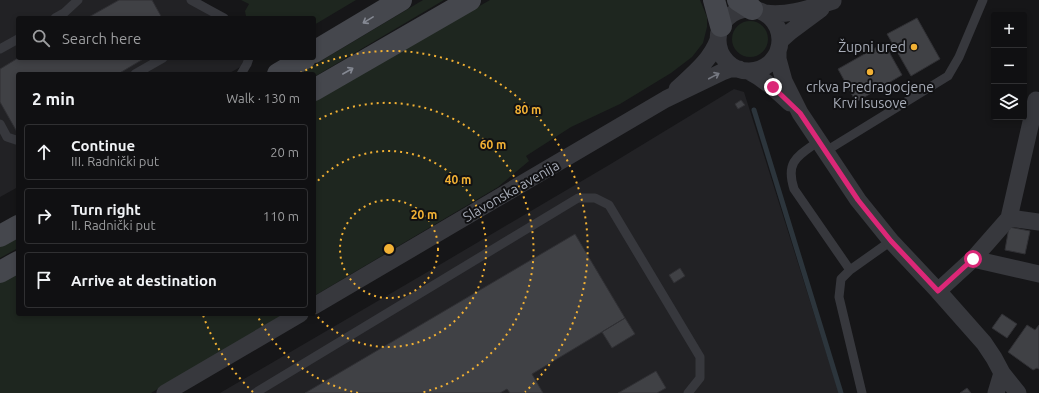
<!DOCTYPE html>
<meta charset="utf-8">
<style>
body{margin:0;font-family:Ubuntu,sans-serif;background:#19191b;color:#f1f3f6}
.controls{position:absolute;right:12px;top:12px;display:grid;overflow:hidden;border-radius:4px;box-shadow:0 2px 6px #0003}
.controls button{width:36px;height:36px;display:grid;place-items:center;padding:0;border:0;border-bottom:1px solid #303032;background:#101012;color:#f1f3f6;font:20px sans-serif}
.stop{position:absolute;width:12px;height:12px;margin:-9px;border:3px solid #db2777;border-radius:50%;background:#fff}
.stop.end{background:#db2777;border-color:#fff;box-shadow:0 1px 4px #0008}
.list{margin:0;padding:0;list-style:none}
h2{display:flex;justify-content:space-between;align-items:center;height:52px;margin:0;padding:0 16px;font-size:17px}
h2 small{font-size:13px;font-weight:400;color:#9c9d9f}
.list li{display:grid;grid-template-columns:26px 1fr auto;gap:12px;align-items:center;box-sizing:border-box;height:56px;margin:0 8px 8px;padding:0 8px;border:1px solid #303032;border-radius:4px}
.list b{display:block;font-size:15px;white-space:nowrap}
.list p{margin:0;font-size:13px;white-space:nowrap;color:#9c9d9f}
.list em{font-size:13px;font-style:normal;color:#9c9d9f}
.icon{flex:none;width:22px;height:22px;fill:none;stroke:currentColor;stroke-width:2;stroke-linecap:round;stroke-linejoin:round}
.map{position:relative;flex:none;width:1039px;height:393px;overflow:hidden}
.search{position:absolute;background:#101012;box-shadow:0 2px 6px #0003;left:16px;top:16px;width:300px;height:44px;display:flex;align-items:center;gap:10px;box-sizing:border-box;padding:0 14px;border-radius:4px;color:#9c9d9f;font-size:15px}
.panel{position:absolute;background:#101012;box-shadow:0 2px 6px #0003;left:16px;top:72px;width:300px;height:244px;border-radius:4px}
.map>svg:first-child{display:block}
.built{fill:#222225}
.green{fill:#1e261f}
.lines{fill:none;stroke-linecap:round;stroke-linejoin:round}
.stream{stroke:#2c353c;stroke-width:5}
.building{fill:#404145;stroke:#303034}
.lane{stroke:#37383d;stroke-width:9}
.street{stroke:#37383d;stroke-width:17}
.secondary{stroke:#45474d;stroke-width:22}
.oneway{stroke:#858993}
.oneway2{stroke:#757881}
.route{stroke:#db2777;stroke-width:5}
.ring{fill:none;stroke:#f2b134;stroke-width:2;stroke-dasharray:2 4}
.poi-dot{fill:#f2b134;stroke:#111113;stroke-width:1.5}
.labels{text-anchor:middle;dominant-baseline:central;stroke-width:4;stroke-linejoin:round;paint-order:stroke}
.poi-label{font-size:14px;fill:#a8adb8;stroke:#111113;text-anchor:end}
.street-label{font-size:14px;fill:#a8adb8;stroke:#111113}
.centre{fill:#f2b134;stroke:#111113;stroke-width:2}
.ring-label{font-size:12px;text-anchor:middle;font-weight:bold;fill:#f2b134;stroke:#111113;stroke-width:4;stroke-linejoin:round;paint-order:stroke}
</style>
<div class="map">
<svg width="1039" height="393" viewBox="0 0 1039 393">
<rect width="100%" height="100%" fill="#161618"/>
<!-- built -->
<path class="built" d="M0 0H201L228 18H18V58H256L228 74H18V187L0 197Z
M734 89 744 92 839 393H220L424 274 609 165Z"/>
<!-- green -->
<path class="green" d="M241 0H356L314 25V18H250L246 16 245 11 249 4Z
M423 0H444L314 77V74H299Z
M490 0H700L707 17V27L703 43 692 57 671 73 620 104 571 127 526 156 529 161 498 187 314 296V101Z
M732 39a18 18 0 1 1 36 0a18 18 0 1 1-36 0Z
M18 235V248L0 258V245Z
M18 270V314H284L151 393H0V281Z"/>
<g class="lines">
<!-- stream -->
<path class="stream" d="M754 110 841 393"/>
</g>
<!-- building -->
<path class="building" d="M119 0H152L162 18H87Z
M917 18 940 59 911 76 887 34Z
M884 43 902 75 856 102 838 69Z
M18 58H145L118 74H18L17 132 0 102V69Z
M741 100 745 105 738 109 735 104Z
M1009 227 1030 231 1025 254 1005 250Z
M575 234 625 318 532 374 543 393H510L507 389 500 393H305Z
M680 268 685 276 674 283 669 275Z
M1002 314 1017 324 1007 338 992 328Z
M625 318 635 334 612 348 602 332Z
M1027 325 1035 330 1039 325V369L1037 368 1033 370 1008 352Z
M656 371 666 388 657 393H618Z
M967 388 971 393H960Z"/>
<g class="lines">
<!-- lane -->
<path class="lane" d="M191 0 224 18
M55 18 64 13 78 0
M0 49 18 39
M135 74 163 58
M241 74 247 64 249 58
M0 124 7 137 16 140 18 139
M819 141C798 156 785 161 794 189L850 270 891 241
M826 151 948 76 959 57 983 0
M850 270 841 279 839 297 862 393
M255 393 578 198H595L609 205 700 357V378L688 393"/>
<!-- street -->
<path class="street" d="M718 40a31 31 0 1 1 62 0a31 31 0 1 1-62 0Z
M765 13C789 16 810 8 833 1
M780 41 790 32 821 9
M778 51V59L784 81 800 113 858 200 891 241 938 291 984 343 994 358 1002 373 1018 393
M748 71C764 79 776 90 790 103
M677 89C693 74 710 61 718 40
M1009 218 1039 222
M973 259 1039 274
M938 291 973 259 1009 218 1036 100
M314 306 666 99 722 72 730 69H739
M165 393 300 314
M996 393 1002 373"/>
<!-- secondary -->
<path class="secondary" d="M714 0 721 26
M738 0 752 9
M314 52 401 0
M278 74 305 58
M314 90 470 0
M0 236 18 226
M0 272 18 262"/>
</g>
<!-- one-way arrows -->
<defs><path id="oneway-shaft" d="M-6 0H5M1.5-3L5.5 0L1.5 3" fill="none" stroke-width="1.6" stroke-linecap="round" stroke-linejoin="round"/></defs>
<g class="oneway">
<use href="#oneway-shaft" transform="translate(368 20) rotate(149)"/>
<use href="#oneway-shaft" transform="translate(348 71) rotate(-30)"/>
</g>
<use class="oneway2" href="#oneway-shaft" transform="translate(714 76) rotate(-28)"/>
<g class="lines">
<!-- route -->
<path class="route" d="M773 87 800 113 858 200 874 220 891 241 938 291 973 259"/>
</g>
<!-- distance rings -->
<g class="ring">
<circle cx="389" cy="249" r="49"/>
<path d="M314 185A98 98 0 1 1 314 313"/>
<path d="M358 393A147 147 0 0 1 257 315M314 122A147 147 0 1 1 420 393"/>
<path d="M253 392A197 197 0 0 1 203 315M300 73A197 197 0 0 1 525 392"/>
</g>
<!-- markers -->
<g class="poi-dot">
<circle cx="914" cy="47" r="4"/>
<circle cx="870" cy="72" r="4"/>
</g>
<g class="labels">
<!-- poi labels -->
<g class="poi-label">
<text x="906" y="47">Župni ured</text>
<text x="870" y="87" text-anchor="middle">crkva Predragocjene<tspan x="870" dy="16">Krvi Isusove</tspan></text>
</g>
<!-- street labels -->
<g class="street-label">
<text transform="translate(511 191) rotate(-30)">Slavonska avenija</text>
</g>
</g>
<circle cx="389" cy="249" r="6" class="centre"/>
<g class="ring-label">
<text x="528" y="114">80 m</text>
<text x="493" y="149">60 m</text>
<text x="458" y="184">40 m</text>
<text x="424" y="219">20 m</text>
</g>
</svg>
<div class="controls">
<button>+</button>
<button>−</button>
<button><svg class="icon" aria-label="layers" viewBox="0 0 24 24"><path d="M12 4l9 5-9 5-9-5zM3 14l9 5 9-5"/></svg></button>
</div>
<div class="stop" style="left:973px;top:259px"></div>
<div class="stop end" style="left:773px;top:87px"></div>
<div class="search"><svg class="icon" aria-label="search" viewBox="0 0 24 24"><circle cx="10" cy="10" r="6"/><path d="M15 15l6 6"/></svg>Search here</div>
<section class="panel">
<h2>2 min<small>Walk · 130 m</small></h2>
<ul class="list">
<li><svg class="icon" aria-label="ahead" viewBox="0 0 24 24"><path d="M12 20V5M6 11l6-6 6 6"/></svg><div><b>Continue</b><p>III. Radnički put</p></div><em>20 m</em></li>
<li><svg class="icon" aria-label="right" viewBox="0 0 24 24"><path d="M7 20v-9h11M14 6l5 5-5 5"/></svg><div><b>Turn right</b><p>II. Radnički put</p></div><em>110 m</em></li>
<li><svg class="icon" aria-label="arrive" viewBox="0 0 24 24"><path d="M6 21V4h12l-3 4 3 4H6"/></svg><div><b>Arrive at destination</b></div></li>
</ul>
</section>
</div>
